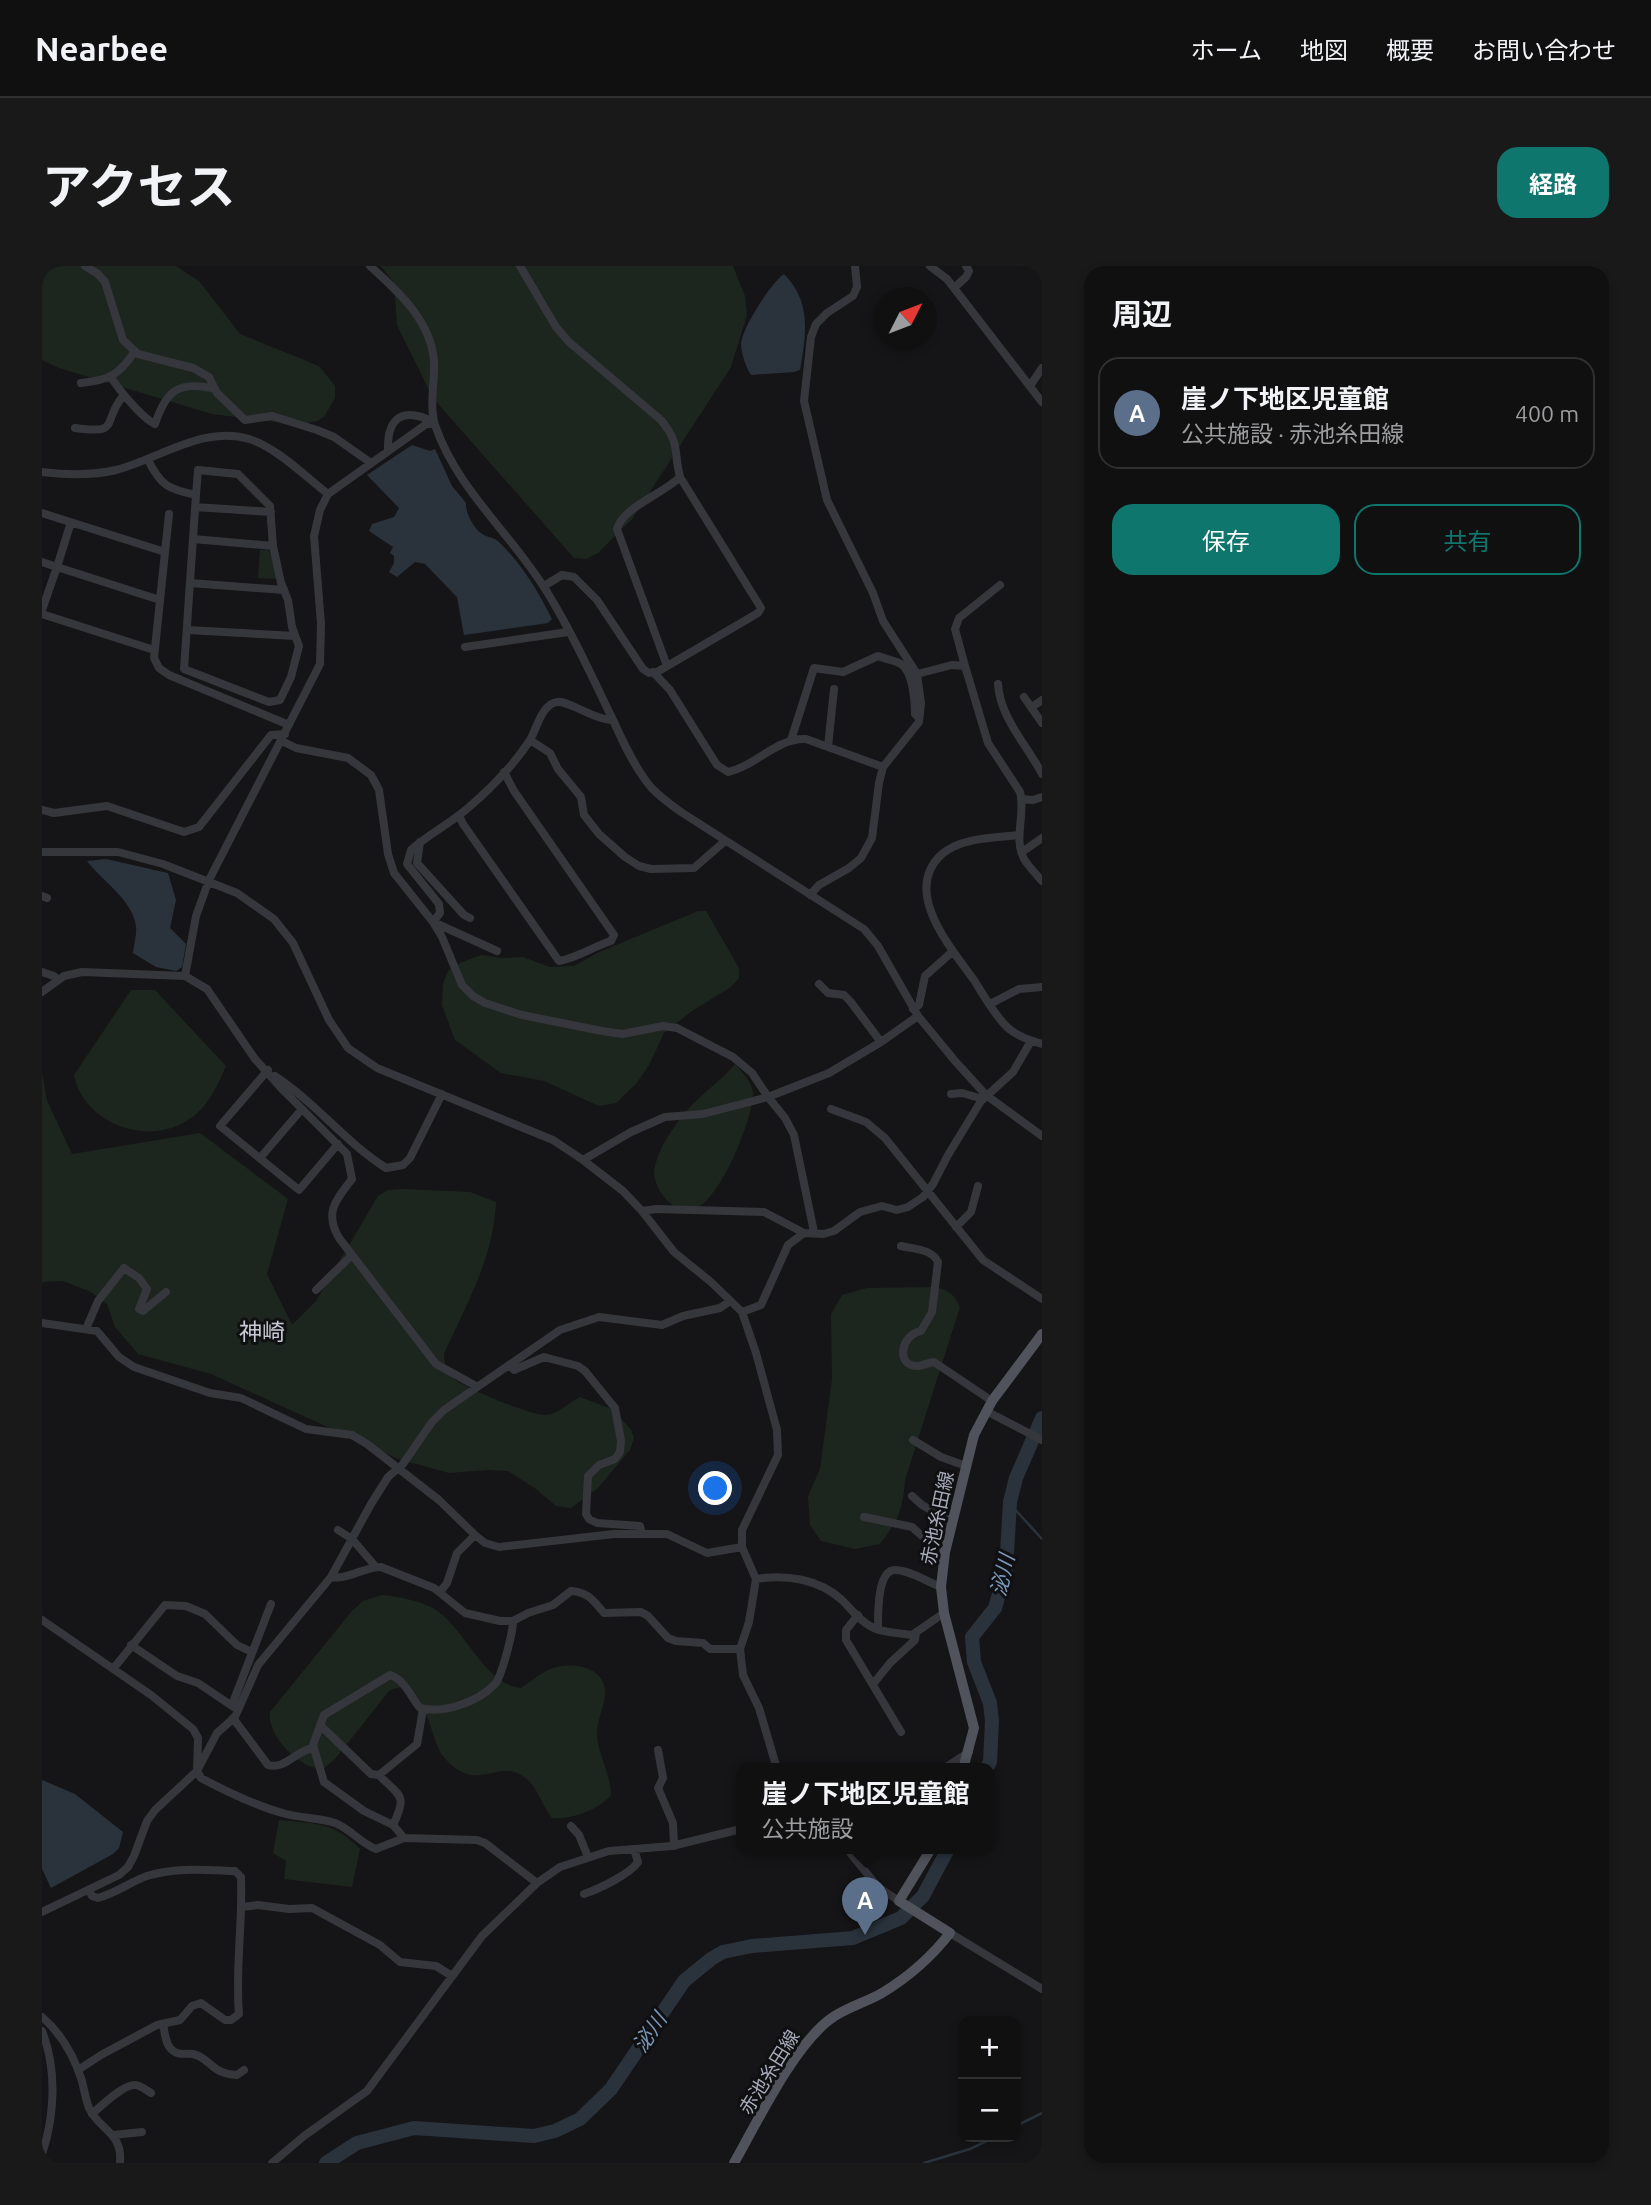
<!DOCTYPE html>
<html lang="ja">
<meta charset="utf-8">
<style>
body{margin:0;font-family:Ubuntu,"Noto Sans JP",sans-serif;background:#19191a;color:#f1f3f6}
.controls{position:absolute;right:21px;bottom:21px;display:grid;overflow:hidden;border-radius:14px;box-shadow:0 4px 10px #0003}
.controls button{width:63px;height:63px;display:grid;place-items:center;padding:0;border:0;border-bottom:2px solid #303031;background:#101011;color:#f1f3f6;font:35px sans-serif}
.compass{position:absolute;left:832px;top:21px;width:63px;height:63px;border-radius:50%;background:#101011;box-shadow:0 4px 10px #0003;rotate:48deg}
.you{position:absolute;left:674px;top:1223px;width:24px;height:24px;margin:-18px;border:5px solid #fff;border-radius:50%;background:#1a73e8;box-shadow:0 0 0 10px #1a73e833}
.badge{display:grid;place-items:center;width:46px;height:46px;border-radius:50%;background:#0f766e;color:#fff;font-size:23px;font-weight:700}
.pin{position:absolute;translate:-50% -58px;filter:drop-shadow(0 2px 4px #0008)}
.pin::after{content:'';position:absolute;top:37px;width:24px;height:21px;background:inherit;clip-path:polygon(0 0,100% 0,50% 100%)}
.popup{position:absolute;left:694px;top:1497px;width:259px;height:91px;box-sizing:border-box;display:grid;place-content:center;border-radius:14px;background:#101011;filter:drop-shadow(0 2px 5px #0005);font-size:23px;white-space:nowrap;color:#9c9d9f}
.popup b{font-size:26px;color:#f1f3f6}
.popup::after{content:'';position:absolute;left:50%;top:100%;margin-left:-14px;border:14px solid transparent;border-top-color:#101011}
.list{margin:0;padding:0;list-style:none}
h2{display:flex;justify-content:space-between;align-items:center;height:91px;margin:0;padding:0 28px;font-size:30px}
h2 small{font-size:23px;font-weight:400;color:#9c9d9f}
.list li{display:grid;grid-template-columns:46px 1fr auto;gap:21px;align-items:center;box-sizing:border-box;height:112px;margin:0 14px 14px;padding:0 14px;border:2px solid #303031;border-radius:21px}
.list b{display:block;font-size:26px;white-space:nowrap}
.list p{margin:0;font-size:23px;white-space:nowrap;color:#9c9d9f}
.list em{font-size:23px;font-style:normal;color:#9c9d9f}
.actions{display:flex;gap:14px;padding:21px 28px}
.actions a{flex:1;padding:16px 0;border:2px solid #0f766e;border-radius:21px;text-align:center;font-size:24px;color:#0f766e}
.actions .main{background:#0f766e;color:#fff}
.map{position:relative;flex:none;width:1000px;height:1897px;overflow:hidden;border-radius:21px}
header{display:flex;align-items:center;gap:42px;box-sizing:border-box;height:98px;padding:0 35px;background:#101011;border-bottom:2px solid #303031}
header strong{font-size:33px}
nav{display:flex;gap:38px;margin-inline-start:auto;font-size:24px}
.intro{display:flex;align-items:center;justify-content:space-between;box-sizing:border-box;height:168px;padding:0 42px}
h1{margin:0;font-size:49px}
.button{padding:18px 32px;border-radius:21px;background:#0f766e;color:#fff;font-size:24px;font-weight:700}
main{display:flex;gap:42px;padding:0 42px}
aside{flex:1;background:#101011;border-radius:21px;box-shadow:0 4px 10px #0003}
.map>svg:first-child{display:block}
.green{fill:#1d261e}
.water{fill:#2a333c}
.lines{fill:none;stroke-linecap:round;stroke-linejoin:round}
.stream{stroke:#2a333c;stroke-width:2.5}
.river{stroke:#2a333c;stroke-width:14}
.minor{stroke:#36363d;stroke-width:8}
.major{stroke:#51535c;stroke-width:10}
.labels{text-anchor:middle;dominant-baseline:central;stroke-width:6;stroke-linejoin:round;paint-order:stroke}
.street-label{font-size:19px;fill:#a6aab9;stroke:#101012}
.water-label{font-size:21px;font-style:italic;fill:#7996b7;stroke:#101012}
.quarter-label{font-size:23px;fill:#c7cad4;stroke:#101012}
</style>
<header>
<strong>Nearbee</strong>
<nav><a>ホーム</a><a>地図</a><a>概要</a><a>お問い合わせ</a></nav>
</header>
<div class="intro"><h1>アクセス</h1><a class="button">経路</a></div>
<main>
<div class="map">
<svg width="1000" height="1897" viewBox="0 0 1000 1897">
<rect width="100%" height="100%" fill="#151517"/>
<!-- green -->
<path class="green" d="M0 0H134L157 15 198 68 277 100 293 120V132L282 151 275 155 259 158 241 157 170 148 17 102 0 94Z
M339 0H691L703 30 705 49 689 101 591 252 556 287 544 293 532 292 391 132 355 59 352 17Z
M218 284H226L228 287 236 313 216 312Z
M656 645H664L697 702V712L689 721 650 745 622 767 607 799 594 818 574 837 557 840 502 815 459 807 413 774 400 739 401 718 406 705 418 697 439 689 461 692 481 691 508 701 532 700 555 687Z
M89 724H113L184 800C174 823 164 846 139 858 98 878 41 855 32 809Z
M693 798C700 806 712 818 711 829 710 855 679 930 656 941 634 951 614 928 612 907 612 900 618 884 622 877 630 863 643 845 654 835 667 822 681 813 693 798Z
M0 806 5 835 30 888 158 867 246 933 225 1008 250 1059 274 1035 336 930 346 924 361 923 428 926 454 936C452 991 424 1039 402 1088 403 1099 403 1106 412 1113 423 1122 490 1150 504 1149 516 1148 527 1136 538 1131L572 1144 589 1164 592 1172 588 1184 556 1222 529 1242 514 1240 494 1223 466 1205 446 1204 407 1207 356 1193 169 1108 96 1088 73 1061 65 1038 49 1026 21 1015 0 1016Z
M892 1021C907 1024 912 1028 918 1041L863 1214C861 1243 856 1255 838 1278L813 1283 779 1275 768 1259 766 1230 778 1203 790 1113 789 1048 800 1029 825 1022Z
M340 1329C358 1331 382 1335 397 1346 424 1366 444 1419 479 1422 489 1416 499 1406 511 1402 529 1396 561 1400 563 1424 564 1438 555 1452 555 1467 555 1488 569 1507 569 1529 556 1544 530 1554 510 1552 498 1538 496 1518 479 1509 454 1494 432 1529 401 1490 387 1472 383 1405 347 1425L293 1493 281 1503C258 1504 224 1469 228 1446L310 1345 321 1335Z
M237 1554C273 1558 291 1555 318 1583L310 1621 242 1613 244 1595 231 1587Z"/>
<!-- water -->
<path class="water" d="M742 8C770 36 764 69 758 104L752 106 709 109C704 101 699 87 699 78 700 62 729 17 742 8Z
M370 179 388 185 393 183 410 220 424 237C423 247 433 265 442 269 448 272 452 271 457 276 480 298 496 325 510 353L506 357 422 369 415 331 383 298 373 296 355 311 347 306 352 297V290L348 287 351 281 327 265 330 258 352 251 357 242 325 209Z
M64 593 126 607 134 634 128 662 144 678 140 701 134 705 114 701 91 687C92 678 95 668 94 660 90 633 61 616 45 595Z
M0 1514 33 1528 81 1566 77 1582 71 1588 9 1622 0 1603Z"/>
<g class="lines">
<!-- stream -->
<path class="stream" d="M969 1239 1000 1273
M974 1860 1000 1847
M882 1897 928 1883 953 1871"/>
<!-- river -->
<path class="river" d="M944 1503 948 1496 950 1455 948 1437 932 1396 930 1371 953 1342 964 1304 968 1236 974 1212 1000 1152
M284 1897 315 1877 372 1862 492 1870 513 1865 538 1853 569 1823 642 1715 669 1693 681 1686 710 1680 811 1672 859 1652 881 1630 906 1583"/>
<!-- minor -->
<path class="minor" d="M43 0 56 8 63 16 81 74 96 88 151 102 167 111 175 127 203 154 230 150 275 164 292 171 329 197
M328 0C356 25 389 55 392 95 393 115 387 140 393 159 415 224 470 268 505 326 530 366 550 411 571 454 580 474 590 496 604 515 613 528 627 537 639 546L822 663 836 680 876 750 913 795 944 829 1000 870
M478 0 514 61 527 76 619 154C639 179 631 184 638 211L719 342 716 347 615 406 607 407 601 403 555 334 532 311 520 309 502 320
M888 0 905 13 1000 136
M912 22 924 11 927 5 924 0
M69 111C77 124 100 152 113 158 124 125 136 114 173 123
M39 117C68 114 77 109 93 85
M988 120 1000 102
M33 162C80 168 59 157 81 130
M346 184C345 150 362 141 392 156
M106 194C119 220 126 223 154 229L156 204 196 208 228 240 231 280 239 317 246 334 250 361 257 380 249 411 238 434 227 436 142 403 154 229
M0 206C25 209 49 210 74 204 117 193 161 159 207 173 234 181 264 211 286 228
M153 241 229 246
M0 247 123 286
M127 248 112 392 117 402 127 409 247 459
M151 273 231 280
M0 296 15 301 29 256
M148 317 242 324
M0 344 15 301 118 334
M0 348 112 384
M145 364 253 370
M423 381 526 366
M625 400 575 263C581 241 621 228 638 211
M923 400 913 363 917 352 958 319
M611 406 628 424 675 499 686 506C714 500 734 472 764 473L841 501
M875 408 910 399 923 400 946 477 978 526C984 548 971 572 982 593 987 601 994 608 1000 615
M956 418C958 452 985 479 1000 508
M982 431 1000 457
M990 441 1000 434
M488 474 508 487 516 503 539 531 542 549 557 568 583 591 597 600 609 603 652 602 683 575
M749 474 772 402 801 406 836 390C843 393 853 394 859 398 871 406 873 435 873 448L876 451
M240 475 254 482 306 492 329 509 337 524 346 588 352 607 391 656 400 671 420 719 431 730 443 737 480 749 560 765 581 768 621 760 635 762 691 791 710 807 726 831 743 852 752 869 772 966
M786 481 792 423
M980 533 991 534 1000 531
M0 544 12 547 65 540 142 566 157 561 229 469 243 468
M417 549 421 558 517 695C537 691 550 681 569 675L572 669 472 525 462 506
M977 569C953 572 920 571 900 588 859 625 909 682 932 714 942 730 953 750 966 762 975 770 989 775 1000 778
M378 576 375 597 422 649 428 652
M0 586H76L121 598 195 627 232 653 251 677 287 754 306 782 335 802 511 874 541 894 581 925 600 945 632 986 669 1016 700 1046 714 1087 735 1164 736 1189 700 1264V1281L714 1313 707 1356 698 1383 701 1409 717 1442 735 1503
M980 586 1000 572
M768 629 777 619 807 602 819 592 830 572 837 517 841 501 877 456 879 437 875 408 841 355 831 327 785 234 762 135 769 71 774 58 785 47 811 30 815 21 813 0
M0 630 5 632
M391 656 398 647 397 638 365 598 369 584C386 568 408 558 426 542 448 523 472 499 488 474 495 462 500 438 515 436 527 434 551 454 571 454
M391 656 455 685
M0 706 12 710 16 714
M143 710 154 650 167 614 278 398 279 358 272 270 278 244 286 228 383 159 392 156
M777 718 786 727 802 729 808 735 839 776
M0 726 22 710 40 706 143 710 165 723 213 793 241 824 305 888 310 913C294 934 282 946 297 972L394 1098 434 1120
M948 738 977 723 1000 721
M871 743 877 739 883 710 910 686
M226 804 178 860 257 924 296 878
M233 810C273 836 303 876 344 902L361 899 368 892 400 828
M909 828 920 827 941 833
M789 843 824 856 843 872 941 994 1000 1033
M218 892 260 843
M541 894 589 866 623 851 661 848 726 831 787 807 839 776 876 750
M600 945 614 943 722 946 762 967 781 968 792 965 818 946 840 940 855 944 866 941 881 931 891 918 906 889 939 835 971 806 989 775
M914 961 929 946 936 920
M859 980C872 983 890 983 896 996L890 1046 879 1065C858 1069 854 1100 875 1100 881 1100 887 1096 892 1096L950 1135
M274 1024 310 989
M700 1046 719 1039 746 979 762 967
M0 1057 55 1065 77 1091 92 1101 168 1127 199 1132 264 1163 310 1169 325 1178 397 1234 433 1269 443 1277 457 1281 572 1268H625L665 1287 700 1281
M44 1063 56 1035 82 1002 97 1012 105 1023 97 1043 101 1045 124 1026
M467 1099 472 1104 502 1091 536 1100 543 1105 573 1142 579 1175 578 1186 573 1193 557 1199 546 1210 544 1248 547 1253 555 1257 598 1260 600 1268
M944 1145 1000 1174
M871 1174 899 1191 924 1200
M870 1230 880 1239 910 1256
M822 1251 870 1261 897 1285 903 1286
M296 1264 310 1273 334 1301
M289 1311C306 1314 321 1301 339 1301L392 1322 423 1347 458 1355H471L486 1347 511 1339 529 1325C546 1326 551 1334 562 1347L599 1346 606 1350 626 1372 634 1375 661 1377 668 1383H698
M714 1313C744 1308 777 1313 800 1334 808 1342 818 1355 828 1360 840 1367 857 1367 870 1369L902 1347
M398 1326 405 1317 415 1287 433 1269
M816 1349 804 1364V1374L859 1466
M0 1354 109 1429 151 1463 156 1472 155 1505 159 1512C187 1527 214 1540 244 1548 260 1552 278 1552 293 1557 309 1563 318 1577 334 1583L362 1572 435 1574 443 1577 495 1617
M836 1363C836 1349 835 1304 853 1304 868 1304 885 1316 899 1321
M89 1379 135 1410 156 1417 196 1444
M71 1403 123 1339 144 1340 163 1348 195 1379 210 1386
M831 1418 848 1397 873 1374 874 1367
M190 1439 229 1338
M191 1452 226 1499C243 1504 255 1484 271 1482
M278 1459 329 1508 337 1509 375 1478 381 1443
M616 1484 621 1512 616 1522 631 1557 632 1580
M901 1503 927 1486
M337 1509C358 1531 366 1528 351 1559
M529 1560 537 1569 546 1591
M362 1572 351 1559 322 1545 282 1516 271 1479 282 1449 348 1409C362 1413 369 1431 378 1442 402 1448 436 1436 453 1418 460 1410 471 1366 471 1355
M805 1583 836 1621 857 1635
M542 1628C557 1623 588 1608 596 1596L592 1583
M200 1641 216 1639 247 1643 270 1642 338 1679 358 1696 394 1700 410 1710
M0 1646 77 1609 86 1601 92 1590 105 1555 113 1544 155 1505 175 1467 193 1451 216 1399 289 1311 329 1238 346 1211 361 1198 390 1156 402 1144 518 1064 557 1051 620 1059 641 1050 678 1042 688 1035
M908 1667 1000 1723
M0 1751C20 1768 32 1790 40 1815 42 1824 44 1834 47 1842 56 1863 81 1866 78 1897
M121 1758C123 1767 123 1778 130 1784 137 1790 143 1787 151 1788 169 1792 167 1807 195 1809L202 1804
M0 1765C15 1803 13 1849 0 1888
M36 1804 59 1789 115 1759 138 1754 150 1740 159 1737 183 1754H189L197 1748C193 1702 201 1657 199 1611L193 1605C163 1604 134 1601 105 1610 88 1616 74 1627 56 1632L50 1630 47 1624
M50 1848C59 1840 82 1818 93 1819 98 1819 104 1824 109 1827
M71 1869 100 1866
M230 1897 262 1870 325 1825 440 1670 495 1617 518 1601 567 1585 630 1580 699 1563"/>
<!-- major -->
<path class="major" d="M921 1503 932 1462 902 1347 899 1321 903 1286 932 1169 950 1135 1000 1068
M692 1897C716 1855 750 1783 787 1754 802 1742 823 1737 840 1727 865 1712 890 1690 908 1667L857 1635 889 1583"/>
</g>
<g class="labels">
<!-- street labels -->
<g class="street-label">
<text transform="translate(895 1252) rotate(-78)">赤池糸田線</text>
<text transform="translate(727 1806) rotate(-58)">赤池糸田線</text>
</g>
<!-- water labels -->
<g class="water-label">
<text transform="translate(960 1309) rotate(-77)">泌川</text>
<text transform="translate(607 1766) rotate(-56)">泌川</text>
</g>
<!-- quarter labels -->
<g class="quarter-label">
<text x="220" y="1065">神崎</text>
</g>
</g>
</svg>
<div class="controls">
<button>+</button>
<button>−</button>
</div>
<svg class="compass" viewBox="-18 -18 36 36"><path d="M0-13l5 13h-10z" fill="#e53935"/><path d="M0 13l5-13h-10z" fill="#9c9d9f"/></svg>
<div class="you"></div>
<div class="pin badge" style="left:823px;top:1669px;background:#5c6f8a">A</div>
<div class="popup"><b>崖ノ下地区児童館</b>公共施設</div>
</div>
<aside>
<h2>周辺<small></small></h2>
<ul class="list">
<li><span class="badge" style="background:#5c6f8a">A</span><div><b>崖ノ下地区児童館</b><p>公共施設 · 赤池糸田線</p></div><em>400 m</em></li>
</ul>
<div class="actions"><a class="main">保存</a><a>共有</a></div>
</aside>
</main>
